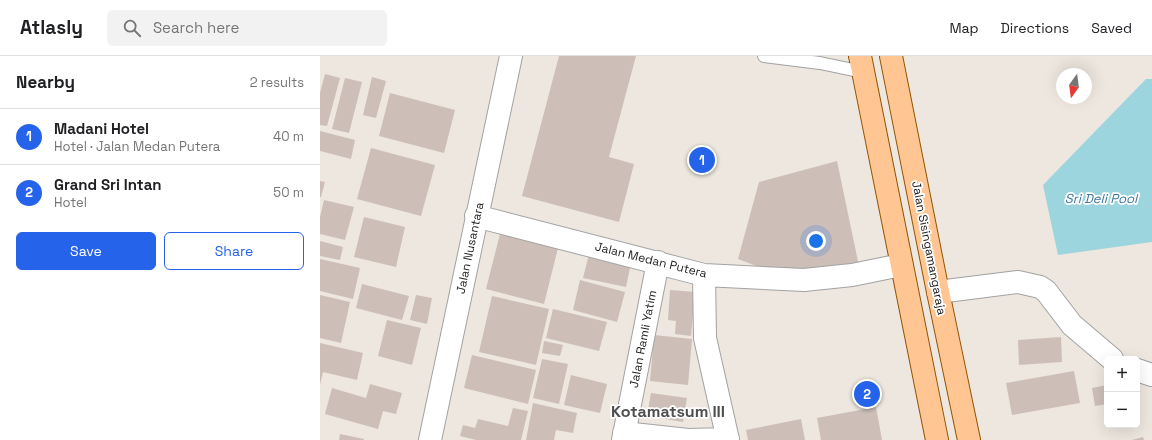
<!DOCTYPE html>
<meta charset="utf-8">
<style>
body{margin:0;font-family:"Space Grotesk",sans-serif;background:#f2f2f2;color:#202124}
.controls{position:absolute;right:12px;bottom:12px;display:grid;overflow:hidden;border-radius:6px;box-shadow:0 4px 16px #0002}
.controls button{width:36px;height:36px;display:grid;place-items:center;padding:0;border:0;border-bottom:1px solid #e0e0e0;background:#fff;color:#202124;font:20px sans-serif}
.compass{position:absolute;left:736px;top:12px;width:36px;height:36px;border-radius:50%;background:#fff;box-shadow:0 4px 16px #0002;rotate:194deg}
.you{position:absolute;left:496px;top:185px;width:14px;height:14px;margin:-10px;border:3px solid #fff;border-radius:50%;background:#1a73e8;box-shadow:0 0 0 6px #1a73e833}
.badge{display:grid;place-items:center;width:26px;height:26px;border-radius:50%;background:#2563eb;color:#fff;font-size:13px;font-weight:700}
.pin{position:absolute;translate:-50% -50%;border:2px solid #fff;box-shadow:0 1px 4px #0006}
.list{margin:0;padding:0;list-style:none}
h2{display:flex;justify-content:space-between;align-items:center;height:52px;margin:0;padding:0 16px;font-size:17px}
h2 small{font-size:13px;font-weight:400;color:#757577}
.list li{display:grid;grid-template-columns:26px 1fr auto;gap:12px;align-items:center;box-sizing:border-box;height:56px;padding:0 16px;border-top:1px solid #e0e0e0}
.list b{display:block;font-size:15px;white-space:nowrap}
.list p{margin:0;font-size:13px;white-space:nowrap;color:#757577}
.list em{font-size:13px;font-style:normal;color:#757577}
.actions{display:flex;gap:8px;padding:12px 16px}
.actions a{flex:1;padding:9px 0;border:1px solid #2563eb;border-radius:6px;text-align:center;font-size:14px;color:#2563eb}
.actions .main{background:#2563eb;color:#fff}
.icon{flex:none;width:22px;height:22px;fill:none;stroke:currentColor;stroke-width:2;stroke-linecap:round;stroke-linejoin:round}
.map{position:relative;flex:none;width:832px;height:384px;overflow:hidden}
header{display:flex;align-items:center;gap:24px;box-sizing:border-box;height:56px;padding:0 20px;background:#fff;border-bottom:1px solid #e0e0e0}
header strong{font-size:19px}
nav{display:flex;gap:22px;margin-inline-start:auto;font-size:14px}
.search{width:280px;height:36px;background:#f2f2f2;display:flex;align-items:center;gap:10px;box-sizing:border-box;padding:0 14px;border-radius:6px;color:#757577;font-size:15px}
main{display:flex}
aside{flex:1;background:#fff}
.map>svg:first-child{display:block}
.water{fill:#9cd5de}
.building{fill:#cdbfb8}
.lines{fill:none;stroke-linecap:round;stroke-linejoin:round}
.service-casing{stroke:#a2a2a2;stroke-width:14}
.minor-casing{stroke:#a2a2a2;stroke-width:24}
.primary-casing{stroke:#915300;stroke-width:24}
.service{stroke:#fff;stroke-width:12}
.minor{stroke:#fff;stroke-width:22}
.primary{stroke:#ffc592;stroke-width:22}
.labels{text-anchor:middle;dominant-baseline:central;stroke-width:3.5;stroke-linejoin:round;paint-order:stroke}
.street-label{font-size:12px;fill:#1b1b1b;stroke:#fff}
.water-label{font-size:13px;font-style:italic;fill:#3e789e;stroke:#fff}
.district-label{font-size:16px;font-weight:bold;fill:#4e4e4e;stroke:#fff}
</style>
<header>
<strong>Atlasly</strong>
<div class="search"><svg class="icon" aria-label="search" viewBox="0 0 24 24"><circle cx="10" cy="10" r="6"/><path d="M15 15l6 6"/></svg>Search here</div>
<nav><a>Map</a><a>Directions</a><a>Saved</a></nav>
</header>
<main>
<aside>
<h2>Nearby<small>2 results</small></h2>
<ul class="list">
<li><span class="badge">1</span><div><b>Madani Hotel</b><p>Hotel · Jalan Medan Putera</p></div><em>40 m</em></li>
<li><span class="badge">2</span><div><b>Grand Sri Intan</b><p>Hotel</p></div><em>50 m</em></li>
</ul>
<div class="actions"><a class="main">Save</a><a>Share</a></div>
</aside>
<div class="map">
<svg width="832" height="384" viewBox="0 0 832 384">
<rect width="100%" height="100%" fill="#ede7df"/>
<!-- water -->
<path class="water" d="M826 23H832V186L738 199 723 129Z"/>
<!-- building -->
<path class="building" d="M239 0H316L289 101 314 108 299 166 202 140Z
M5 18 20 22 7 70 0 69V37Z
M52 21 66 25 56 62 43 59Z
M25 22 42 26 29 77 12 73Z
M70 37 135 54 124 97 59 80Z
M0 75 35 84 31 103 0 95Z
M51 92 115 109 101 160 37 143Z
M517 105 540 215 453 216 418 203 439 126Z
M0 125 5 126 1 141H0Z
M4 144 34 151 25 184 0 178V161Z
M44 161 85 171 76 211 34 201Z
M182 170 240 184 224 248 166 233Z
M0 185 23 191 20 204 0 200Z
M269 198 311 207 306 231 263 222Z
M0 203 40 212 33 243 0 235Z
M260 224 305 236 297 266 253 254Z
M42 228 89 240 82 264 36 252Z
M350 234 375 236 371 280 355 278 356 265 348 264Z
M0 239 30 246 21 287 0 282Z
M96 239 112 242 107 268 90 264Z
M172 240 229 253 216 309 159 296Z
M233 253 287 266 279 295 226 282Z
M67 264 101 272 92 309 58 300Z
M334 279 372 283 368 329 330 325Z
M741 281 742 306 699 309 698 284Z
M224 285 243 289 240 300 222 297Z
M0 287 43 297 37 324 3 316 0 329Z
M152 299 216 314 208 348 144 332Z
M222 303 248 308 239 348 213 342Z
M754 315 760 347 692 359 686 327Z
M251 319 287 328 280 357 244 349Z
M50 328 82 337 76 358 63 355 58 373 5 358 12 332 46 342Z
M787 329V348L775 350 772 332Z
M331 337 367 342 363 366 327 360Z
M213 347 257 357 253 377 236 374 234 384H206Z
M556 351 562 384H501L497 362Z
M193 352 208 355 201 384H156L140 380 143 369 155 372 158 363 188 370Z
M481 363 485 384H428L426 374Z
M20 378 44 383V384H19Z
M823 381 824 384H812Z"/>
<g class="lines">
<defs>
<path id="service" d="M444 0 500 7 543 16"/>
<path id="minor" d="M156 160 384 219 484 224 532 219 581 209
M384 219 385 282 408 384
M618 236 698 226 720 231 726 235 752 269 792 303
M817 314 832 319
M304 377 368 384 408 383
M110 384 191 0
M303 384 338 206"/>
<path id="primary" d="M540 0 617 384
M571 0 618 236 649 384"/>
</defs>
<!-- service casing -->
<use href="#service" class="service-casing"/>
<!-- minor casing -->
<use href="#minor" class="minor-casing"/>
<!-- primary casing -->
<use href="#primary" class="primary-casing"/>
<!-- service -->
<use href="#service" class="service"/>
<!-- minor -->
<use href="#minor" class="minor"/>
<!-- primary -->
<use href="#primary" class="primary"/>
</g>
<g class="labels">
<!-- street labels -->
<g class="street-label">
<text transform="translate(150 192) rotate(-78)">Jalan Nusantara</text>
<text transform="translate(609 192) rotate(79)">Jalan Sisingamangaraja</text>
<text transform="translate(331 204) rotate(14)">Jalan Medan Putera</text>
<text transform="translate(323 283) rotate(-79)">Jalan Ramli Yatim</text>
</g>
<!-- water labels -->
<g class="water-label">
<text x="781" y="142">Sri Deli Pool</text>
</g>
<!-- district labels -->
<g class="district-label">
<text x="348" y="355">Kotamatsum III</text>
</g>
</g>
</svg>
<div class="controls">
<button>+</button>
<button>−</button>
</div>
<svg class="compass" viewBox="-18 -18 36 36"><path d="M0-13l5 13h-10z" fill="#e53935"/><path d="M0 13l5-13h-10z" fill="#757577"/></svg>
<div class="you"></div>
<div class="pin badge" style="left:382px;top:104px">1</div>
<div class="pin badge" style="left:547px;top:338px">2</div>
</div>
</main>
